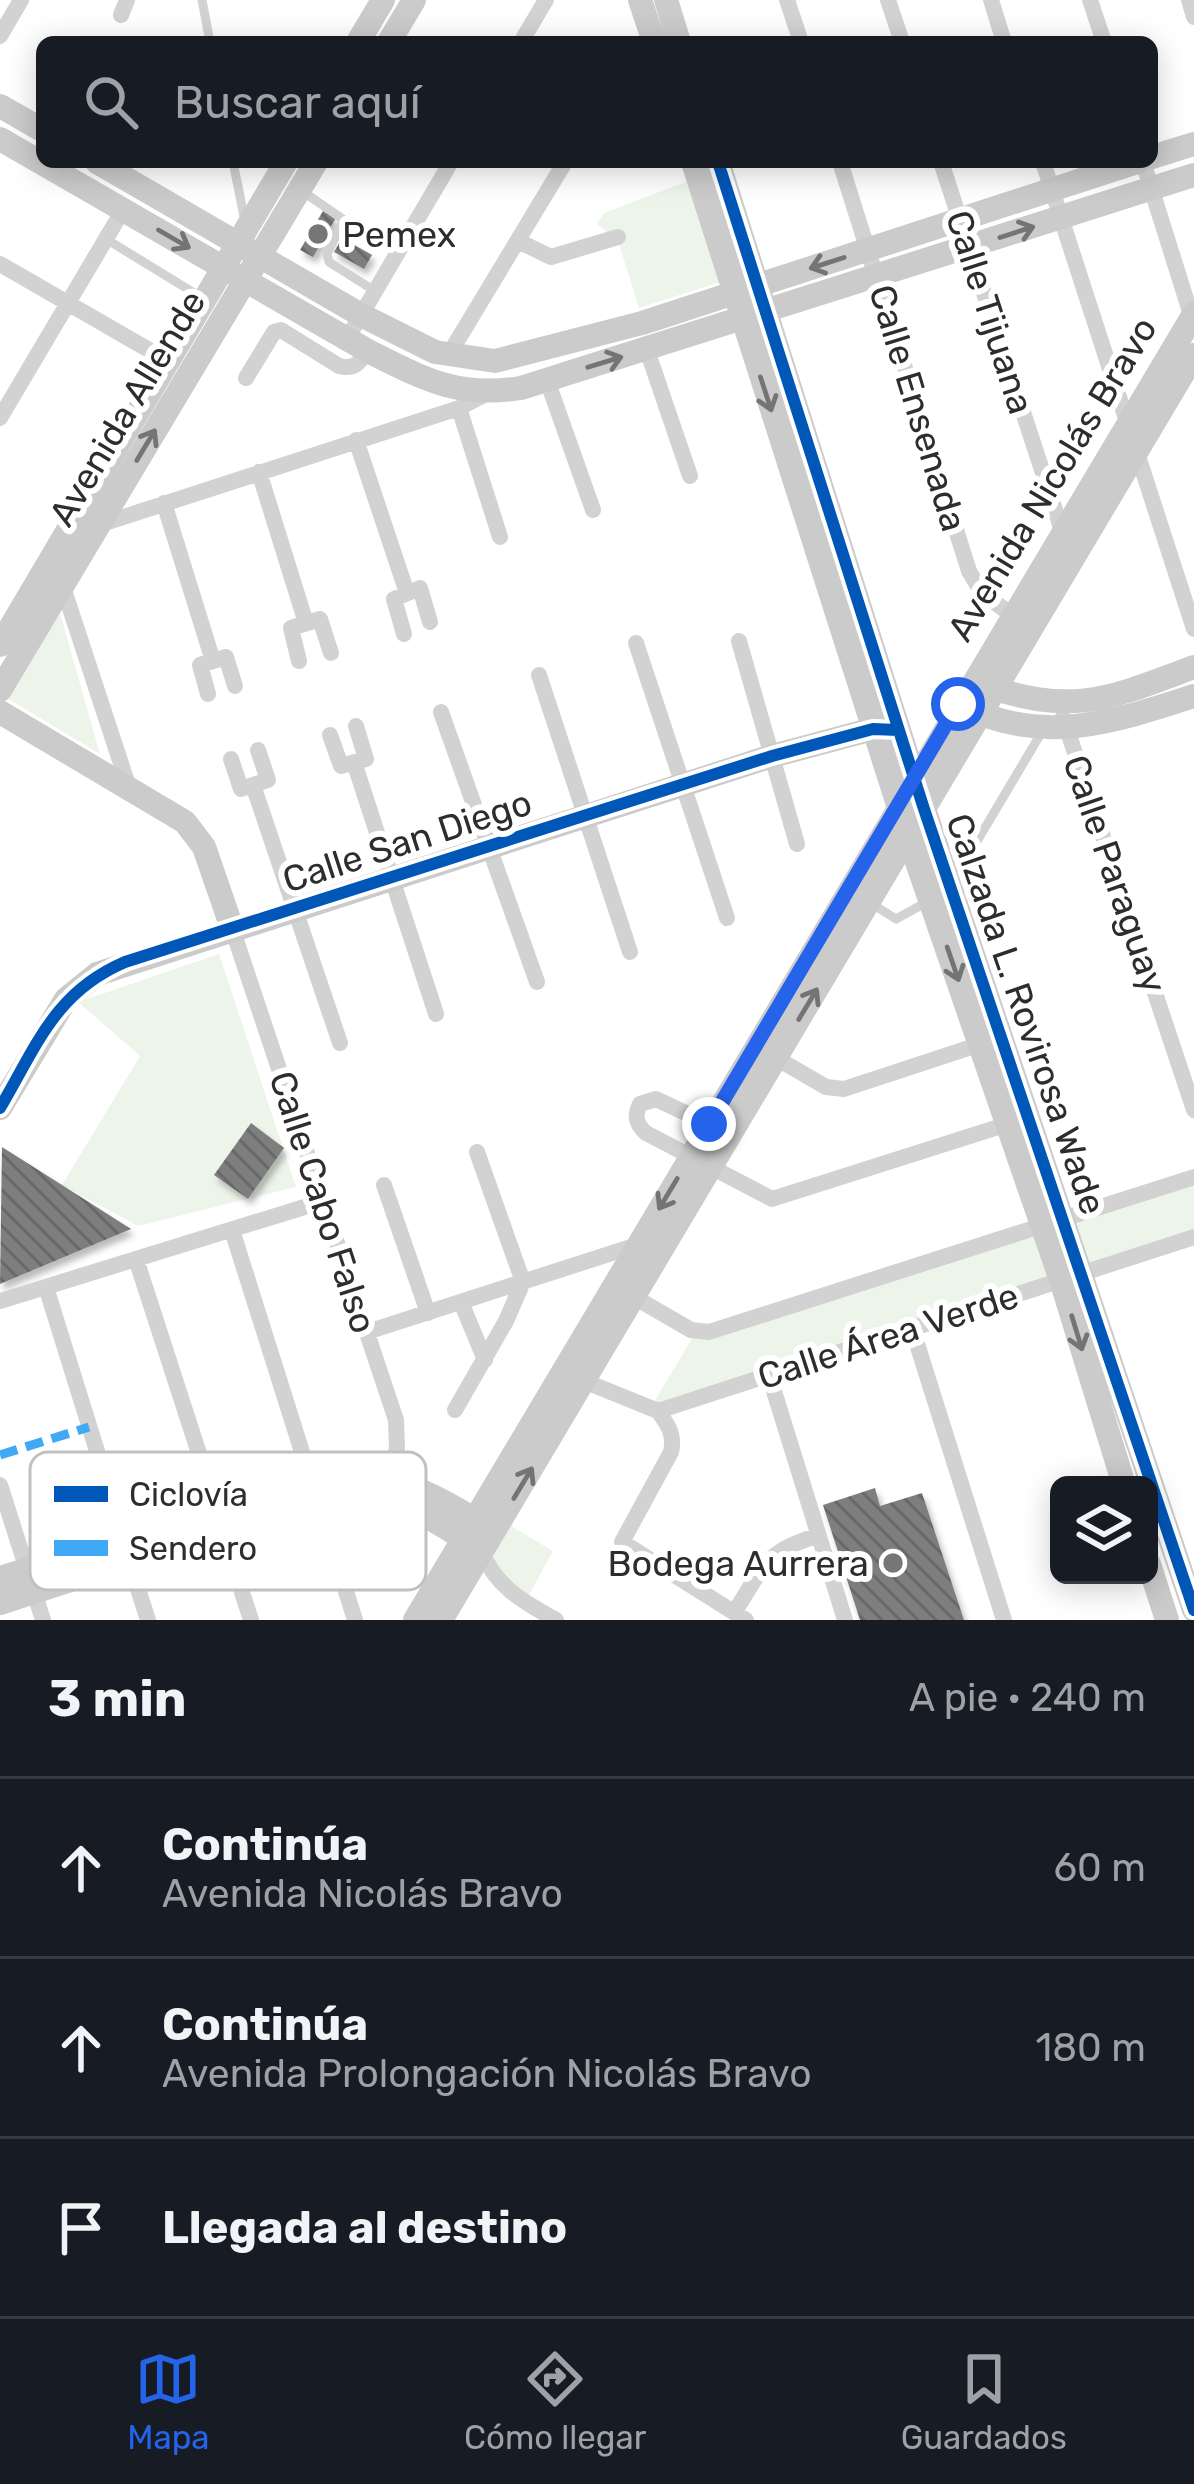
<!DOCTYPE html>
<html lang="es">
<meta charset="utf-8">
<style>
body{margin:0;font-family:Rubik,sans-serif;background:#242831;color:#f1f3f6}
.controls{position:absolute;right:36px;bottom:36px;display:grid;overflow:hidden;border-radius:18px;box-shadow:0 6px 30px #0003}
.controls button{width:108px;height:108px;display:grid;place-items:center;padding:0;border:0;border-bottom:3px solid #363941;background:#171b24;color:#f1f3f6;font:60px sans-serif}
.stop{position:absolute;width:36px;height:36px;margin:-27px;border:9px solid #2563eb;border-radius:50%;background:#fff}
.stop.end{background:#2563eb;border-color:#fff;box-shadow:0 3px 12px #0008}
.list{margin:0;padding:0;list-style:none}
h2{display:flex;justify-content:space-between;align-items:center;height:156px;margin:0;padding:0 48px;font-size:51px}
h2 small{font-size:39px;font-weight:400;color:#9ea1a6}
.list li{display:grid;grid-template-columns:78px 1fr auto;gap:36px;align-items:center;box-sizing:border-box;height:180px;padding:0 48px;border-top:3px solid #363941}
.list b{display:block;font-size:45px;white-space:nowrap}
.list p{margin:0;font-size:39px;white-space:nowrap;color:#9ea1a6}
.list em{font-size:39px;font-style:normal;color:#9ea1a6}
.icon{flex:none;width:66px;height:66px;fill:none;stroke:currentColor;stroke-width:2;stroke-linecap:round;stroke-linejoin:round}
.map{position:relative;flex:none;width:1194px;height:1620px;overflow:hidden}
.search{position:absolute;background:#171b24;box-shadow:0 6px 30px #0003;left:36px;right:36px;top:36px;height:132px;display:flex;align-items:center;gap:30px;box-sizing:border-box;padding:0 42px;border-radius:18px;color:#9ea1a6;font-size:45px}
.sheet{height:696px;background:#171b24}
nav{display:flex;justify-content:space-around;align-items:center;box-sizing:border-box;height:168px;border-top:3px solid #363941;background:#171b24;font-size:33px;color:#9ea1a6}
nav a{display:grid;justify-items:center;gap:6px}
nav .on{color:#2563eb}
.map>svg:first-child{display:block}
.green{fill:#edf5ea}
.building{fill:url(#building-back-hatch);filter:url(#shadow)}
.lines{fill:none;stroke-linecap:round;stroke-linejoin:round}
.lane{stroke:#d2d2d2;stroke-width:9}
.street{stroke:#d2d2d2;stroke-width:16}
.secondary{stroke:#cbcbcb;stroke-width:24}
.quiet{stroke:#3fa9f5;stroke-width:9;stroke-dasharray:18 9;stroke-linecap:butt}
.cycleway-casing{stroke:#fff;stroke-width:20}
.cycleway{stroke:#0057b8;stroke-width:12}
.oneway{stroke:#747474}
.route{stroke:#2563eb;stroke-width:15}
.poi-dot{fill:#767676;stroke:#fff;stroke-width:4.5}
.labels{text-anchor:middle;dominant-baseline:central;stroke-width:12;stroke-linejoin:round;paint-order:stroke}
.poi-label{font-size:36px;fill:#2d2d2d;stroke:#fff;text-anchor:start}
.street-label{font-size:36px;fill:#2d2d2d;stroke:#fff}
.key{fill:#fff;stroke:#c0c0c0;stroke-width:3}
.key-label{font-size:33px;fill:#2d2d2d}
</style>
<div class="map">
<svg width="1194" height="1620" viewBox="0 0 1194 1620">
<defs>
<pattern id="building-back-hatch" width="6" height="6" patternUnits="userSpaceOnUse" patternTransform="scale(3)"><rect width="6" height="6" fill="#7e7e7e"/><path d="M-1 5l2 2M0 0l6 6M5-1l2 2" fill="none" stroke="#686868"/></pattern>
<filter id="shadow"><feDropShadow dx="3.5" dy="6" stdDeviation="3" flood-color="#0004"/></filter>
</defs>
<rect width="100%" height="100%" fill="#fff"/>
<!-- green -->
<path class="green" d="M688 181 720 282 639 308 618 241 597 224 604 213Z
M60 613 100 754 7 698Z
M219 954 296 1187 138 1226 62 1185 140 1056 78 1002Z
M1194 1179V1236L1084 1272 1067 1220Z
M1042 1228 1060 1280 651 1407 696 1332Z
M508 1524 553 1551 528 1597 486 1560Z"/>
<!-- building -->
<path class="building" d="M323 211 336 218 313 257 300 250Z
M342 238 372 255 364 269 334 252Z
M251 1123 284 1148 248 1199 214 1175Z
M2 1147 62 1185 131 1229 0 1284Z
M875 1488 880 1506 922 1493 964 1620H860L823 1505Z"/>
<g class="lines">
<!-- lane -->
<path class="lane" d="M202 0 210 42
M233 162 245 221
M302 191 344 220 327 254 329 262 375 291
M106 239 204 299
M954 880 1043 730
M869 902 896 919 927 902"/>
<!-- street -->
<path class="street" d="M787 0 801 42
M888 0 902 42
M991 0 1004 42
M1090 0 1104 42
M1189 0 1194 17
M121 15 127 0
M0 36 21 0
M521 42 546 0
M840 162 969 571 982 593 1020 621
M941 162 1062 531
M1043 162 1194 629
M1143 162 1192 318
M518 241 551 257 618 237
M0 264 168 361
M347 339 451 162
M647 350 690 476
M448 356 565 162
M246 378 274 332 281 330 339 366C355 370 359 363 368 351
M547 380 593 510
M459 408 500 537
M0 418 123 210
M356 440 407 593
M259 472 306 623
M164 503 213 661
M99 525 459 408 488 393
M63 587 129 788
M404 634 394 599 420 588 430 622
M739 641 797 844
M636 643 727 918
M299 661 291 628 320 619 331 653
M539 675 630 952
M208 694 200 665 226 657 235 686
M441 712 537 982
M1063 717 1194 1110
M330 735 341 766 366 759 356 726
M231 759 241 789 268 780 258 750
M354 762 436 1014
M253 785 340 1043
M232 928 396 1420 397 1447 392 1478
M776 1058 826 1087 844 1089 990 1041
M709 1124 656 1099 640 1104C634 1116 636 1124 646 1133L772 1199 1008 1124
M384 1185 428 1313
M232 1230 355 1620
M136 1259 217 1509
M46 1287 124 1538
M634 1297 691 1330 709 1332 1194 1177
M0 1301 324 1201
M461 1302 485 1360
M912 1328 1004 1620
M367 1332 637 1245
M769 1375 845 1620
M584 1381 658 1411 1194 1237
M455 1410 506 1321 523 1282 477 1152
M658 1411C668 1425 675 1434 671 1452L622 1542 746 1620
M0 1485 43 1620
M222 1530 251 1620
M482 1552C496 1587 524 1602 556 1620
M129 1561 148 1620
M735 1611C763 1568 765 1551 817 1536"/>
<!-- secondary -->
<path class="secondary" d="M640 0 654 42
M666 0 679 42
M358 42 383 0
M389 42 414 0
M0 106 42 130
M0 139 368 351C424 379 457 398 521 388L1194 175
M1152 157 1194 144
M97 162 361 315 435 352 495 361 642 323 1137 162
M693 162 908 836 1061 1280 1124 1485
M718 162 924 809 1194 1610
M0 645 286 162
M983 685C1074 716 1108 699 1194 667
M0 690 316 162
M966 707C1044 746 1117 721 1194 696
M0 712 185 822 204 847 232 928
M0 1108 66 999 97 974 772 756 873 729H885
M1149 1564 1167 1620
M0 1578 308 1480C385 1468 422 1487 487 1527
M0 1603 315 1500C382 1490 418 1508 473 1545
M415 1620 1194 314
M441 1620 1194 355"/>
<!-- quiet -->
<path class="quiet" d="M0 1455 89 1427"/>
<defs>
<path id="cycleway" d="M718 162 924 809 1194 1610
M0 1108C37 1045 55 992 125 962L772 756 873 729 898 730"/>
</defs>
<!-- cycleway casing -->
<use href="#cycleway" class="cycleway-casing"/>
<!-- cycleway -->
<use href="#cycleway" class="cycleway"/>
</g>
<!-- one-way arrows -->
<defs><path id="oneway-shaft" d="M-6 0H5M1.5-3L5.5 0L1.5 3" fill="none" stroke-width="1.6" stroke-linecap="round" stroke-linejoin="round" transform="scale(3)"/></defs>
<g class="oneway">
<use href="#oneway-shaft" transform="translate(1017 232) rotate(-18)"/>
<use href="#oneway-shaft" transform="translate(174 239) rotate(30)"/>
<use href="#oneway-shaft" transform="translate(827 263) rotate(162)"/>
<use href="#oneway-shaft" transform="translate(605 362) rotate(-17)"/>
<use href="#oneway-shaft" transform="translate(766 394) rotate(72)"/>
<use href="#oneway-shaft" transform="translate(146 445) rotate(-59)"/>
<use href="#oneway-shaft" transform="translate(953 964) rotate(71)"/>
<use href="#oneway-shaft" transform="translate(808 1004) rotate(-59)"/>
<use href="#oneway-shaft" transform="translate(668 1194) rotate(121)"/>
<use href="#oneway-shaft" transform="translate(1077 1333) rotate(73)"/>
<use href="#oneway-shaft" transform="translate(523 1483) rotate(-59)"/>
</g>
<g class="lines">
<!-- route -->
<path class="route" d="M709 1124 958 704"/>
</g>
<!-- markers -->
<g class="poi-dot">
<circle cx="318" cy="234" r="12"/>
<circle cx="893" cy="1563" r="12"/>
</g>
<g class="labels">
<!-- poi labels -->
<g class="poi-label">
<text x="342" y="234">Pemex</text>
<text x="869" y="1563" text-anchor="end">Bodega Aurrera</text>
</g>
<!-- street labels -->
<g class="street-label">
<text transform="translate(990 312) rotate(72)">Calle Tijuana</text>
<text transform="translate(127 408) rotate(-59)">Avenida Allende</text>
<text transform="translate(918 408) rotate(73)">Calle Ensenada</text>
<text transform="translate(1052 479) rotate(-59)">Avenida Nicolás Bravo</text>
<text transform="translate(407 841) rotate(-18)">Calle San Diego</text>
<text transform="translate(1115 874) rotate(71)">Calle Paraguay</text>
<text transform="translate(1026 1014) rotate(71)">Calzada L. Rovirosa Wade</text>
<text transform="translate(323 1202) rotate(72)">Calle Cabo Falso</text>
<text transform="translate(888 1336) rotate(-18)">Calle Área Verde</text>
</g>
</g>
<!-- legend -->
<rect x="30" y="1452" width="396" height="138" rx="18" class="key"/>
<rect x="54" y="1486" width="54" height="16" fill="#0057b8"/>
<rect x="54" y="1540" width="54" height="16" fill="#3fa9f5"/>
<g class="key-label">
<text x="129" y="1506">Ciclovía</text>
<text x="129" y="1560">Sendero</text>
</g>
</svg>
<div class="controls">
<button><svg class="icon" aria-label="layers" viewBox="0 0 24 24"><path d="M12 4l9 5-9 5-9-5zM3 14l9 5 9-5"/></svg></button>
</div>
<div class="stop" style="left:958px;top:704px"></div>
<div class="stop end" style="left:709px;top:1124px"></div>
<div class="search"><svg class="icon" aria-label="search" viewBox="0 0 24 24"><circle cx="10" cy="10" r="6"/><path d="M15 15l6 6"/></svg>Buscar aquí</div>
</div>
<section class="sheet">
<h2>3 min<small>A pie · 240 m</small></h2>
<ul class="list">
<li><svg class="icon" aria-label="ahead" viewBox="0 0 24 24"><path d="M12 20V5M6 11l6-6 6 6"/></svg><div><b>Continúa</b><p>Avenida Nicolás Bravo</p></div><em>60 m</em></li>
<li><svg class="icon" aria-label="ahead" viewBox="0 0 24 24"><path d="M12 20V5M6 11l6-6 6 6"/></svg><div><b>Continúa</b><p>Avenida Prolongación Nicolás Bravo</p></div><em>180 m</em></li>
<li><svg class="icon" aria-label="arrive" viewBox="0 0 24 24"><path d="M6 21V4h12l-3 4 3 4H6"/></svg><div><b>Llegada al destino</b></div></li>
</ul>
</section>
<nav>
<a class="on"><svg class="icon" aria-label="map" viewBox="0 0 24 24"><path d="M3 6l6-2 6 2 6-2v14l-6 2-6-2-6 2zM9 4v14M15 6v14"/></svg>Mapa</a>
<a><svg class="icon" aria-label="directions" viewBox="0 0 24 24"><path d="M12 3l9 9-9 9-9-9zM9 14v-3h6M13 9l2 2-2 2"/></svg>Cómo llegar</a>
<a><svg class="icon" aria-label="saved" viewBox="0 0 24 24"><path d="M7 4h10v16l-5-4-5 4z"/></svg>Guardados</a>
</nav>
